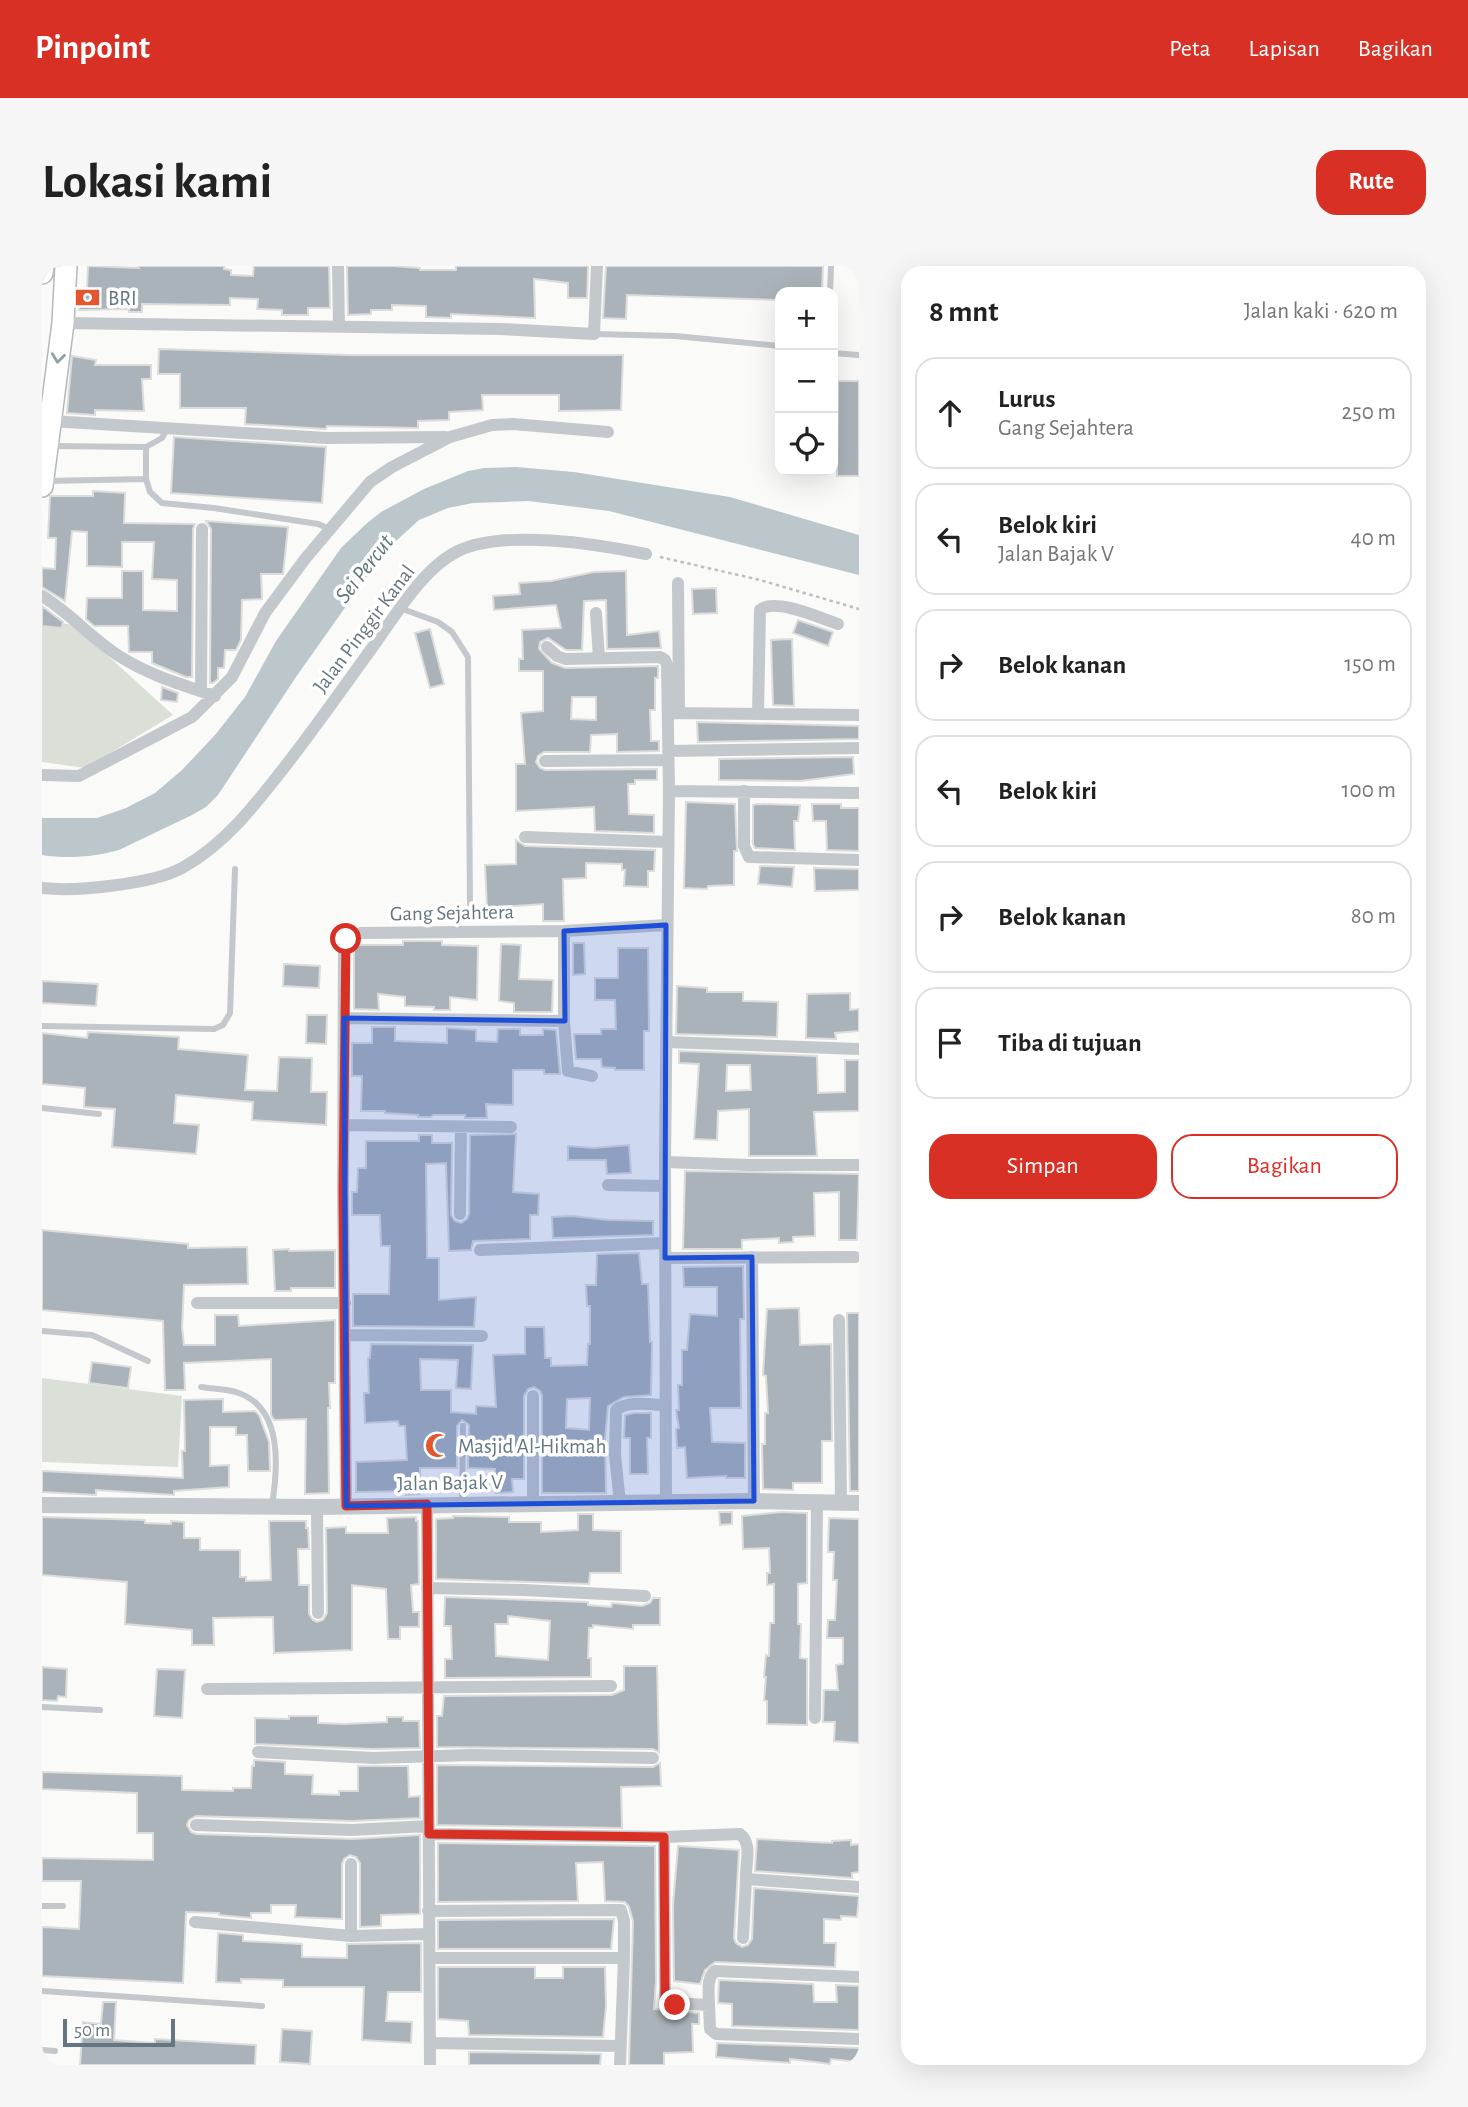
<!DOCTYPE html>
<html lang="id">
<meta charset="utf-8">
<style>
body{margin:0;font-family:"Alegreya Sans",sans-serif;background:#f6f6f6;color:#222}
.controls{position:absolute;right:21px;top:21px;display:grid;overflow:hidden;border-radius:14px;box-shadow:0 7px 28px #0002}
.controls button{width:63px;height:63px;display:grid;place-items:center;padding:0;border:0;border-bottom:2px solid #e0e0e0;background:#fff;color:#222;font:35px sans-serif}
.scale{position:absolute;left:21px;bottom:18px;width:112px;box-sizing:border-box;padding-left:7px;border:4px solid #657683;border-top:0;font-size:19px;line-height:24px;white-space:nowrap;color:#657683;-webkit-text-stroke:5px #fff;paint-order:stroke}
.stop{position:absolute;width:21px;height:21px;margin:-16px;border:5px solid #d93025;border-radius:50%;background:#fff}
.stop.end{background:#d93025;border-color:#fff;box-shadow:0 2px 7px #0008}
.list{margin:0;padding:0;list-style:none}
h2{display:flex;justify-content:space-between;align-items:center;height:91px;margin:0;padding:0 28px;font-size:30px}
h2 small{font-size:23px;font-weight:400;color:#767676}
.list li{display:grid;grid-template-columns:46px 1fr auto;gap:21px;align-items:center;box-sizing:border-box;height:112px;margin:0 14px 14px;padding:0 14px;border:2px solid #e0e0e0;border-radius:21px}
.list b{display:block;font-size:26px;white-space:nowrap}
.list p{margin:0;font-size:23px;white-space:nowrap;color:#767676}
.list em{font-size:23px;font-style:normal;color:#767676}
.actions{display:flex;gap:14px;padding:21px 28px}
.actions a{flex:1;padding:16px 0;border:2px solid #d93025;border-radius:21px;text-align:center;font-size:24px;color:#d93025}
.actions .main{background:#d93025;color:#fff}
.icon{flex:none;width:38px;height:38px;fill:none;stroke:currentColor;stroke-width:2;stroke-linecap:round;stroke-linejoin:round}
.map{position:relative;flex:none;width:817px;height:1799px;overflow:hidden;border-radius:21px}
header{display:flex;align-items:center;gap:42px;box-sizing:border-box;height:98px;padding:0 35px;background:#d93025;color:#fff}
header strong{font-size:33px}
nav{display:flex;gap:38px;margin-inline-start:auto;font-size:24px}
.intro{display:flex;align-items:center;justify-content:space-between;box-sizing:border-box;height:168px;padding:0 42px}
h1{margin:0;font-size:49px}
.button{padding:18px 32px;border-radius:21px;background:#d93025;color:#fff;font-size:24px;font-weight:700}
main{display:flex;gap:42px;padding:0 42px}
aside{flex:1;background:#fff;border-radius:21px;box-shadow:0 7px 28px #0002}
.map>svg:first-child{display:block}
.green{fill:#dadfd7}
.water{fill:#bbc7cb}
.building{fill:#aab3b9;stroke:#dcdcda;stroke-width:2;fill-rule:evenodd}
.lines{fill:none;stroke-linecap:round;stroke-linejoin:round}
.trunk-casing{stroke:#b4b9bd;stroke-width:24}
.path{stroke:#bbbfc2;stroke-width:2.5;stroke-dasharray:3.5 3.5;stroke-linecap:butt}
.service{stroke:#c3c8cc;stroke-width:6}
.minor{stroke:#c3c8cc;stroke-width:12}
.tertiary{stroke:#c3c8cc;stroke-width:16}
.trunk{stroke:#fff;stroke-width:21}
.oneway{stroke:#939fa8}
.route{stroke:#d93025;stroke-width:9}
.marked{fill:#1d4ed8;fill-opacity:0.2;stroke:#1d4ed8;stroke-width:5;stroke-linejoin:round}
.labels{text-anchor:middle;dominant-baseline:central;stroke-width:7;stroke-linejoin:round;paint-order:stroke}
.poi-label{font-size:21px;fill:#657683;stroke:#fff;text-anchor:start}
.street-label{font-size:21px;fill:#657683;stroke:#fff}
.water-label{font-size:23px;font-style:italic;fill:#60757c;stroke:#fff}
</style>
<header>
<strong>Pinpoint</strong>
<nav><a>Peta</a><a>Lapisan</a><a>Bagikan</a></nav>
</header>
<div class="intro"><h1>Lokasi kami</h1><a class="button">Rute</a></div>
<main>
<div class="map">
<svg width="817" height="1799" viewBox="0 0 817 1799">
<rect width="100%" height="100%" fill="#fafaf8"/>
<!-- green -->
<path class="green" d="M0 354 32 359 131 449 43 502 0 496Z
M0 1112 140 1130 136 1201 0 1196Z"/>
<!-- water -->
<path class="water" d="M474 201 532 206 688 231 817 269V309L567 245 486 235 431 237 406 242 377 254 343 285 254 411 176 529 164 541 150 549 77 584C53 591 24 593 0 589V552H55L84 542 113 527 140 504 173 469 203 431 234 375 299 282 324 258 339 246 382 223 426 205 442 202Z"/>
<!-- building -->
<path class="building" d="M46 0 97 2 96 0H182V3L189 4V9L211 10 212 0H287L288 42H266V49H240V44L215 43 216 33 188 32V39L100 38V46H87V43L37 44 36 23H45Z
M305 0H351L378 2V4H414V0H546L545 32H526V17L492 13 493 52 409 48V52L384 51V40L350 39V44H329V48L306 49Z
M564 0H781L780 26H738V34L585 29 584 53 561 52Z
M117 83 306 89H581L579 144 517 145V129H440L441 144 407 146V154L376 155V162L285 160 284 163 203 158 204 142H138V108H116Z
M30 90 54 94 53 99H109V113H100L102 145 53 144V149L25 147Z
M796 115H817V210H795Z
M132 171 284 181 280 237 129 227Z
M51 225 83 227 82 257 153 258 151 263 150 411H144L110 397V386H87L86 360H52L44 353 45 332H80V305H101V344L135 345V314L110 313 112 276H80V301L45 300V266L30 265 23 335 0 321V302L13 303 14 272H6L8 230H51Z
M164 255 246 261 241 308H219L220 333 200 334 199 374 194 384H183L182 402H176V413L171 417H168L169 263Z
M584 305 585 369 617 365 619 382 565 383 564 334 542 335 540 384H524L506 372 498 376 497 383 510 397 523 402 616 400V412H613V444H608L609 475H617V485L575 486V468L549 469 548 486H502L496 490 494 496 498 502 503 504 615 503V514H593V518H586L587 548 612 549V567L553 565 552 541 474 545V498H483L479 447 501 445V405H477V393H481L480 364 519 362 514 339 452 344 451 330 478 328 477 317 509 315 552 306ZM530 431H554V454L529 453Z
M674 322 675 347 651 348 650 323Z
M0 340 21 356 20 362 0 360Z
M756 354 791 366 786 380 751 367Z
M388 363 402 418 388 422 373 367Z
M750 373 752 440 731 439 729 374Z
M120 421 136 427 135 436 119 434Z
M655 456 817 460V473L656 476Z
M811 491 812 508 758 515 677 514V493Z
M644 536 693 538 695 585H692V619L666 620 665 623 642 622Z
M715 538 758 539 756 555H752L753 584 713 582 711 578V539Z
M770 538H799V542H817V585L785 584 784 555H771Z
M474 574 483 580 613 584 612 605H606V621L582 620 583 604H580V598L544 597V612L521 613 522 655H501V638L445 642 443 599 474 598Z
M718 600 752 601 750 621 716 618Z
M772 602 817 603V624L773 625Z
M361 675H400V679L436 680 435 734 408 731V744H392V741L363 740V731L336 728 337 744 312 743V679H361Z
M531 677H542L543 708 531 709Z
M459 678 479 679 477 713 511 714 510 746H472V737L457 735Z
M576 682H606L607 765H602V804H573V802L560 801 559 793H534L532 768H559V763H574L573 734H553V712H576Z
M242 698 278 700 277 722 241 720Z
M0 715 56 718 54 740 0 737Z
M635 720 665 722V726H701V735L736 736 735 771 634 768Z
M808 727V744L817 743V765L793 767 794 773 764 772 765 728Z
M265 749H285L284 778 264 777Z
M330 761H353V775L405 777V762L434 764V775L455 776 456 763H478V769H501V763L514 764 518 808H502V804H471V839L444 838 445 852H423V849H391L389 851H376V849L343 847V845H319L320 810H310V777H330Z
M46 766 137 771 136 783 206 789 203 824 235 825 237 791 270 792 269 826H285L284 859 210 854 211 836 134 829 132 857 157 859 154 888 70 881 73 843 42 841 43 822 0 818V767L45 772Z
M637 785 775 790 776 827 803 826V794H817V845L772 846 775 890H707V843L676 845 675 874 652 873 657 798 637 797ZM685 799H708L709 824 684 825Z
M474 868 471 926 497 928 496 949H488V973L431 975 429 984 407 985 404 897 384 898 385 992H397V1034L434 1031 432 1061 311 1060V1028H347L348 980H339L338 949H310V926H315L316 902H324V875H377V869H390V877H410L409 949 413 955 419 957 425 953 427 948 428 869Z
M587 879 589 907 565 908 564 894H526V880L552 882Z
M643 905 817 908 815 974H797V926L772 927 773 970 751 971V976L737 977V972L700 974V983H641Z
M530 950 566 954 611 955V969L511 972 510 951Z
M0 964 146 978V982L205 981 206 1018 142 1019 140 1061 142 1079H173V1049H196L197 1060 293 1054V1117H287L288 1142H286L287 1227 263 1228 264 1153 232 1154 229 1149V1093L142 1097 143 1124H123L121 1055 0 1044Z
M247 983V985L293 984V1022H249V1025H233L231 984Z
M597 987 600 1018H606L608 1076H610L609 1129 582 1131 566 1140 563 1172 564 1227H500V1130L498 1125 492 1121 486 1123 482 1130V1213H470L471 1226 454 1227 453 1203 426 1202 427 1159 420 1154 415 1160V1202H378V1228L364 1229V1225L314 1226V1196L365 1194 363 1160H357L356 1155 323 1157 322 1127H327L326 1092H328L329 1078 431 1079 429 1123 414 1122 416 1094 378 1093 379 1124H409V1146L434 1148V1140L454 1141 451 1089 483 1088V1061H502L503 1092H509V1100L545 1099 546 1078H548V1040H545L544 1019H554L555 988ZM548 1132 547 1164 524 1162 525 1133Z
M701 1000 702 1053H698L699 1142H668L670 1176 703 1177V1212H684V1210L645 1212 643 1181 635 1182 634 1163 637 1162 634 1144H637L636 1119H640V1084H645L648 1048 675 1050V1021H642L641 1001Z
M757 1042 758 1079 789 1078 790 1175H780V1217H751V1224L721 1223 720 1178H723V1147H726L724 1110 721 1109 725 1043Z
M805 1047H817V1225H808Z
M50 1096 89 1101 86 1122 47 1117Z
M181 1133V1146L213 1145 217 1149 227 1176 228 1205H206L205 1169H194V1161H168V1200L187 1199V1221L132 1225V1229L54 1224V1229L0 1226V1205L141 1212 140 1185H143L142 1134Z
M592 1147H609V1172H605L606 1208H588V1172H582L583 1149Z
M677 1246H690V1258L678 1259Z
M739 1246 765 1247V1317L756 1318V1358H759L758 1392 765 1393V1459L725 1458V1435L722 1434 724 1411H722L724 1389 727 1390 728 1357H732V1318L725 1319V1307H728L727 1282 701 1283 700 1250Z
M536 1248H551V1264L579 1265V1307H548L547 1318 394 1313V1253L411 1252V1250L467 1251V1256H499V1266L536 1264Z
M0 1251 103 1254V1257L129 1258V1255L142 1256V1272H158V1284H198V1311H204V1315L229 1314 227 1255H264V1262H266L267 1283H256L257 1319H267V1348L271 1354 275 1356 281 1354 285 1347 284 1262 304 1261V1267H346L345 1252 374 1251V1255H376L377 1318 369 1319 371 1346H377V1361H358V1373H346L344 1323 310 1319V1384L232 1387 231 1351 171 1352 172 1379H150V1364L83 1358 85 1316 0 1309Z
M787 1252 817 1253V1477L792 1475 793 1456H781L782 1424H796L794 1399 801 1398V1372H785L786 1354H793L795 1314H791L792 1286H786Z
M403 1331 546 1336V1339L569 1341 570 1337 600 1340 608 1337 611 1332H618V1359H591V1363L551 1359V1362H547L546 1392H549V1411L403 1412V1393H410L409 1360H402ZM466 1350 508 1355 506 1394 454 1390 453 1358H466Z
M582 1400H615L617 1486 611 1483 395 1481V1450H400L402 1430 570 1429 582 1424Z
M0 1401 25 1403 24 1431 16 1430 15 1435 0 1434Z
M115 1403 143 1404 140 1452 112 1450Z
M247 1450H276V1457L302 1458 345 1456V1451H361V1455H377L378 1482 331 1483 213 1478V1452L247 1453Z
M212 1494 243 1496V1508L271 1509 270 1528 297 1529V1525H316V1500H366L367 1531 378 1530V1552L310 1555 154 1550 147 1554 145 1559 149 1566 154 1568 310 1573 378 1569V1648L339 1649V1660L318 1661V1597L314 1591 308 1589 302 1593 300 1598V1653L253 1651 254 1639H229V1647H209V1652L177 1649V1647L144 1646 141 1717 0 1710V1661L37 1663 39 1615H0V1592L111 1594V1567H95V1527L0 1523V1506L140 1510V1524L191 1525V1522H209L210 1500H212Z
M618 1497 619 1520 579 1521 580 1562 395 1559V1499L611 1501Z
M715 1573 790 1577V1575L809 1574V1579L817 1578V1606L810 1607V1612L713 1605Z
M396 1577 613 1580 614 1715 612 1743 657 1747V1758H650L651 1786 622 1787V1799H587L591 1655 587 1641 583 1636 563 1635 561 1596 534 1597 536 1635 396 1636Z
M636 1580 697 1584 692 1672 694 1677 700 1681 706 1679 710 1673 712 1622 817 1630 815 1651 799 1650V1654L782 1653V1677H794L793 1701 673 1696 663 1704 658 1718 632 1715 631 1639Z
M572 1653 569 1683H396V1654Z
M176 1667 201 1669V1675L260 1678V1691L305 1692V1678L379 1677V1726H346L344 1755 370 1756 369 1777 320 1774 322 1721H241V1714L199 1713V1717L174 1716Z
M396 1701H493V1712H521V1701H563L564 1740 561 1771 427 1769 426 1755 396 1753Z
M677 1714 771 1718 772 1736H795L794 1719 817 1720V1764L690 1760V1738L676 1737Z
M61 1736H74L72 1774 113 1777V1773L214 1779 213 1799H38L41 1756 59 1758Z
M240 1763 270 1765 268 1798 238 1796Z
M675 1777 817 1782V1796L789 1793 788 1798 748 1793V1797L674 1791Z
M427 1786 559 1788 558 1799H427Z"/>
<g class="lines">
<defs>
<path id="trunk" d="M0 7 1 0
M0 220 21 57 24 0"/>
</defs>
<!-- trunk casing -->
<use href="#trunk" class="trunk-casing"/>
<!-- path -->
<path class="path" d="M618 291 718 314 817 343"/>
<!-- service -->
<path class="service" d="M788 26 789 0
M552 68 633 70 738 80
M791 87 817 89
M7 180 104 181 120 172 125 163
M104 181V213L108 226 120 237 172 242 276 258 288 263
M4 215 104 213
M358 342 396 356 410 366 426 391 428 639
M0 760 172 763 181 759 188 747 193 603
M0 842 57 848
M0 1065 50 1069 106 1095
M159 1121C171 1123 186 1123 197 1127 241 1143 236 1202 230 1239
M420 1238 421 1160
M0 1441 58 1444
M0 1640H21
M0 1725 220 1740
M0 1784 13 1785"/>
<!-- minor -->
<path class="minor" d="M296 0 297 61
M21 57 459 63 552 68 555 0
M9 155 284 172 404 171
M636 317 637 447
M0 330C28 347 50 373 77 390 109 410 138 418 173 430
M554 347 557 392
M505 381 515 390 523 393 618 391 623 394 625 399 627 525 623 896 624 1236
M159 425 160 263
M626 447 817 449
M716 448 718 344C732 331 778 352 796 358
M626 485 817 482
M503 495 626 494
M0 509 37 510 150 451 190 411 223 347 263 293 328 216 350 201 408 171 450 159 471 158 566 166
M627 525 817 527
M702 525V580L707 591 817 594
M483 571 625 576
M0 622C33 626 111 618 140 602 185 577 217 534 248 494 278 455 306 415 335 375 356 345 383 301 416 285 462 263 555 278 604 288
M302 752 522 755V665
M522 755 526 805 550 810
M624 776 817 783
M301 859 469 861
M623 896 707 899H817
M566 919 623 920
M418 948 419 861
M438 984 623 977
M710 991 712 1235
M623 992 813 991
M155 1037H303
M797 1054 799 1236
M303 1069 440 1070
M578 1237 573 1189 574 1144C586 1134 609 1139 624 1139
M385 1238 388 1799
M491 1238V1130
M304 1240 301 924 302 685 305 671 319 667 522 665 624 659
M275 1241 276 1347
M385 1322 482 1324 603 1330
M165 1423 569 1420
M773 1452 775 1235
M216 1486 331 1492 429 1489 611 1492
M154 1559 310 1564 386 1560
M387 1568 622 1571 698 1568C711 1578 703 1598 704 1613L817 1621
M622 1571 623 1732 627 1737 667 1739 668 1763 674 1768 817 1773
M309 1598V1670
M386 1645 579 1644 582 1655V1692L578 1799
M153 1656 309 1670 387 1668
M701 1672 704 1613
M388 1692H582
M667 1739C667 1728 664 1712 673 1705L817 1711
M388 1777 578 1780"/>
<!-- tertiary -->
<path class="tertiary" d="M0 1239 275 1241 712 1235 817 1237"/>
<!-- trunk -->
<use href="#trunk" class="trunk"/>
</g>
<!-- one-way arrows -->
<defs><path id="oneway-chevron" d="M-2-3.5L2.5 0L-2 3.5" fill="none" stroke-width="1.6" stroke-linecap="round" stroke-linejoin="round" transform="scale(1.75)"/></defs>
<use class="oneway" href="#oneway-chevron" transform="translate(16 92) rotate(97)"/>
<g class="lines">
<!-- route -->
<path class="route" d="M304 673 301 924 304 1240 385 1238 387 1568 622 1571 623 1732 626 1737 633 1739"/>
</g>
<!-- marked area -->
<path class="marked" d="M624 659 623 992 710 991 712 1235 304 1240 302 752 523 755 522 665Z"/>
<!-- icons -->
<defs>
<symbol id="bank-bare" viewBox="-9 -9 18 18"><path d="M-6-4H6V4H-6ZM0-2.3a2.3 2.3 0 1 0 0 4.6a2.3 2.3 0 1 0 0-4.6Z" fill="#e4572e" stroke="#fff" stroke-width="2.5" paint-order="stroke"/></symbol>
<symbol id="mosque-bare" viewBox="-9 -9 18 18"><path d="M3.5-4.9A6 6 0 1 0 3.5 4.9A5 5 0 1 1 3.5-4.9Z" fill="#e4572e" stroke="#fff" stroke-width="2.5" paint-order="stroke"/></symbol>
</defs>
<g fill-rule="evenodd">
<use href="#bank-bare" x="28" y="14" width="35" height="35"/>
<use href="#mosque-bare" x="378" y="1162" width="35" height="35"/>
</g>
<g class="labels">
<!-- poi labels -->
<g class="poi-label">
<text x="66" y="32">BRI</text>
<text x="416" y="1180">Masjid Al-Hikmah</text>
</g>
<!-- street labels -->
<g class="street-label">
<text transform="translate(322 363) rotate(-53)">Jalan Pinggir Kanal</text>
<text transform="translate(410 647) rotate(-1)">Gang Sejahtera</text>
<text transform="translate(408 1217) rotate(-1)">Jalan Bajak V</text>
</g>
<!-- water labels -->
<g class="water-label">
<text transform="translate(323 303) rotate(-52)">Sei Percut</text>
</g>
</g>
</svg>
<div class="controls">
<button>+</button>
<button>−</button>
<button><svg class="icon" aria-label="locate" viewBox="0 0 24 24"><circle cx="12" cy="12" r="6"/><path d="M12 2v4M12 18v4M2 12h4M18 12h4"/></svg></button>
</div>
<div class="scale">50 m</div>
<div class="stop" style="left:304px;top:673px"></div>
<div class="stop end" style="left:633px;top:1739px"></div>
</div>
<aside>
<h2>8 mnt<small>Jalan kaki · 620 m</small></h2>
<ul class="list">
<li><svg class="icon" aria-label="ahead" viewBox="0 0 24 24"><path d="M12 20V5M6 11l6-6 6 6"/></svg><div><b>Lurus</b><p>Gang Sejahtera</p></div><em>250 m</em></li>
<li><svg class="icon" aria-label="left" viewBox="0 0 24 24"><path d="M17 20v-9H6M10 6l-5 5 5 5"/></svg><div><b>Belok kiri</b><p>Jalan Bajak V</p></div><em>40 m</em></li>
<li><svg class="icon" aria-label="right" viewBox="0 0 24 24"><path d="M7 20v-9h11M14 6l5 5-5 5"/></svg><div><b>Belok kanan</b></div><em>150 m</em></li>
<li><svg class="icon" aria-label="left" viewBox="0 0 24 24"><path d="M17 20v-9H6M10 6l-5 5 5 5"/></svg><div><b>Belok kiri</b></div><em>100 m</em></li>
<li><svg class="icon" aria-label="right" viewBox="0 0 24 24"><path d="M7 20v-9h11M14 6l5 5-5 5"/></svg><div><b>Belok kanan</b></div><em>80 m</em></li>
<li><svg class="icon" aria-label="arrive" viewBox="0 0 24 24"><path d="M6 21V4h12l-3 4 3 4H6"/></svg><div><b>Tiba di tujuan</b></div></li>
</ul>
<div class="actions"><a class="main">Simpan</a><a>Bagikan</a></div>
</aside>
</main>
